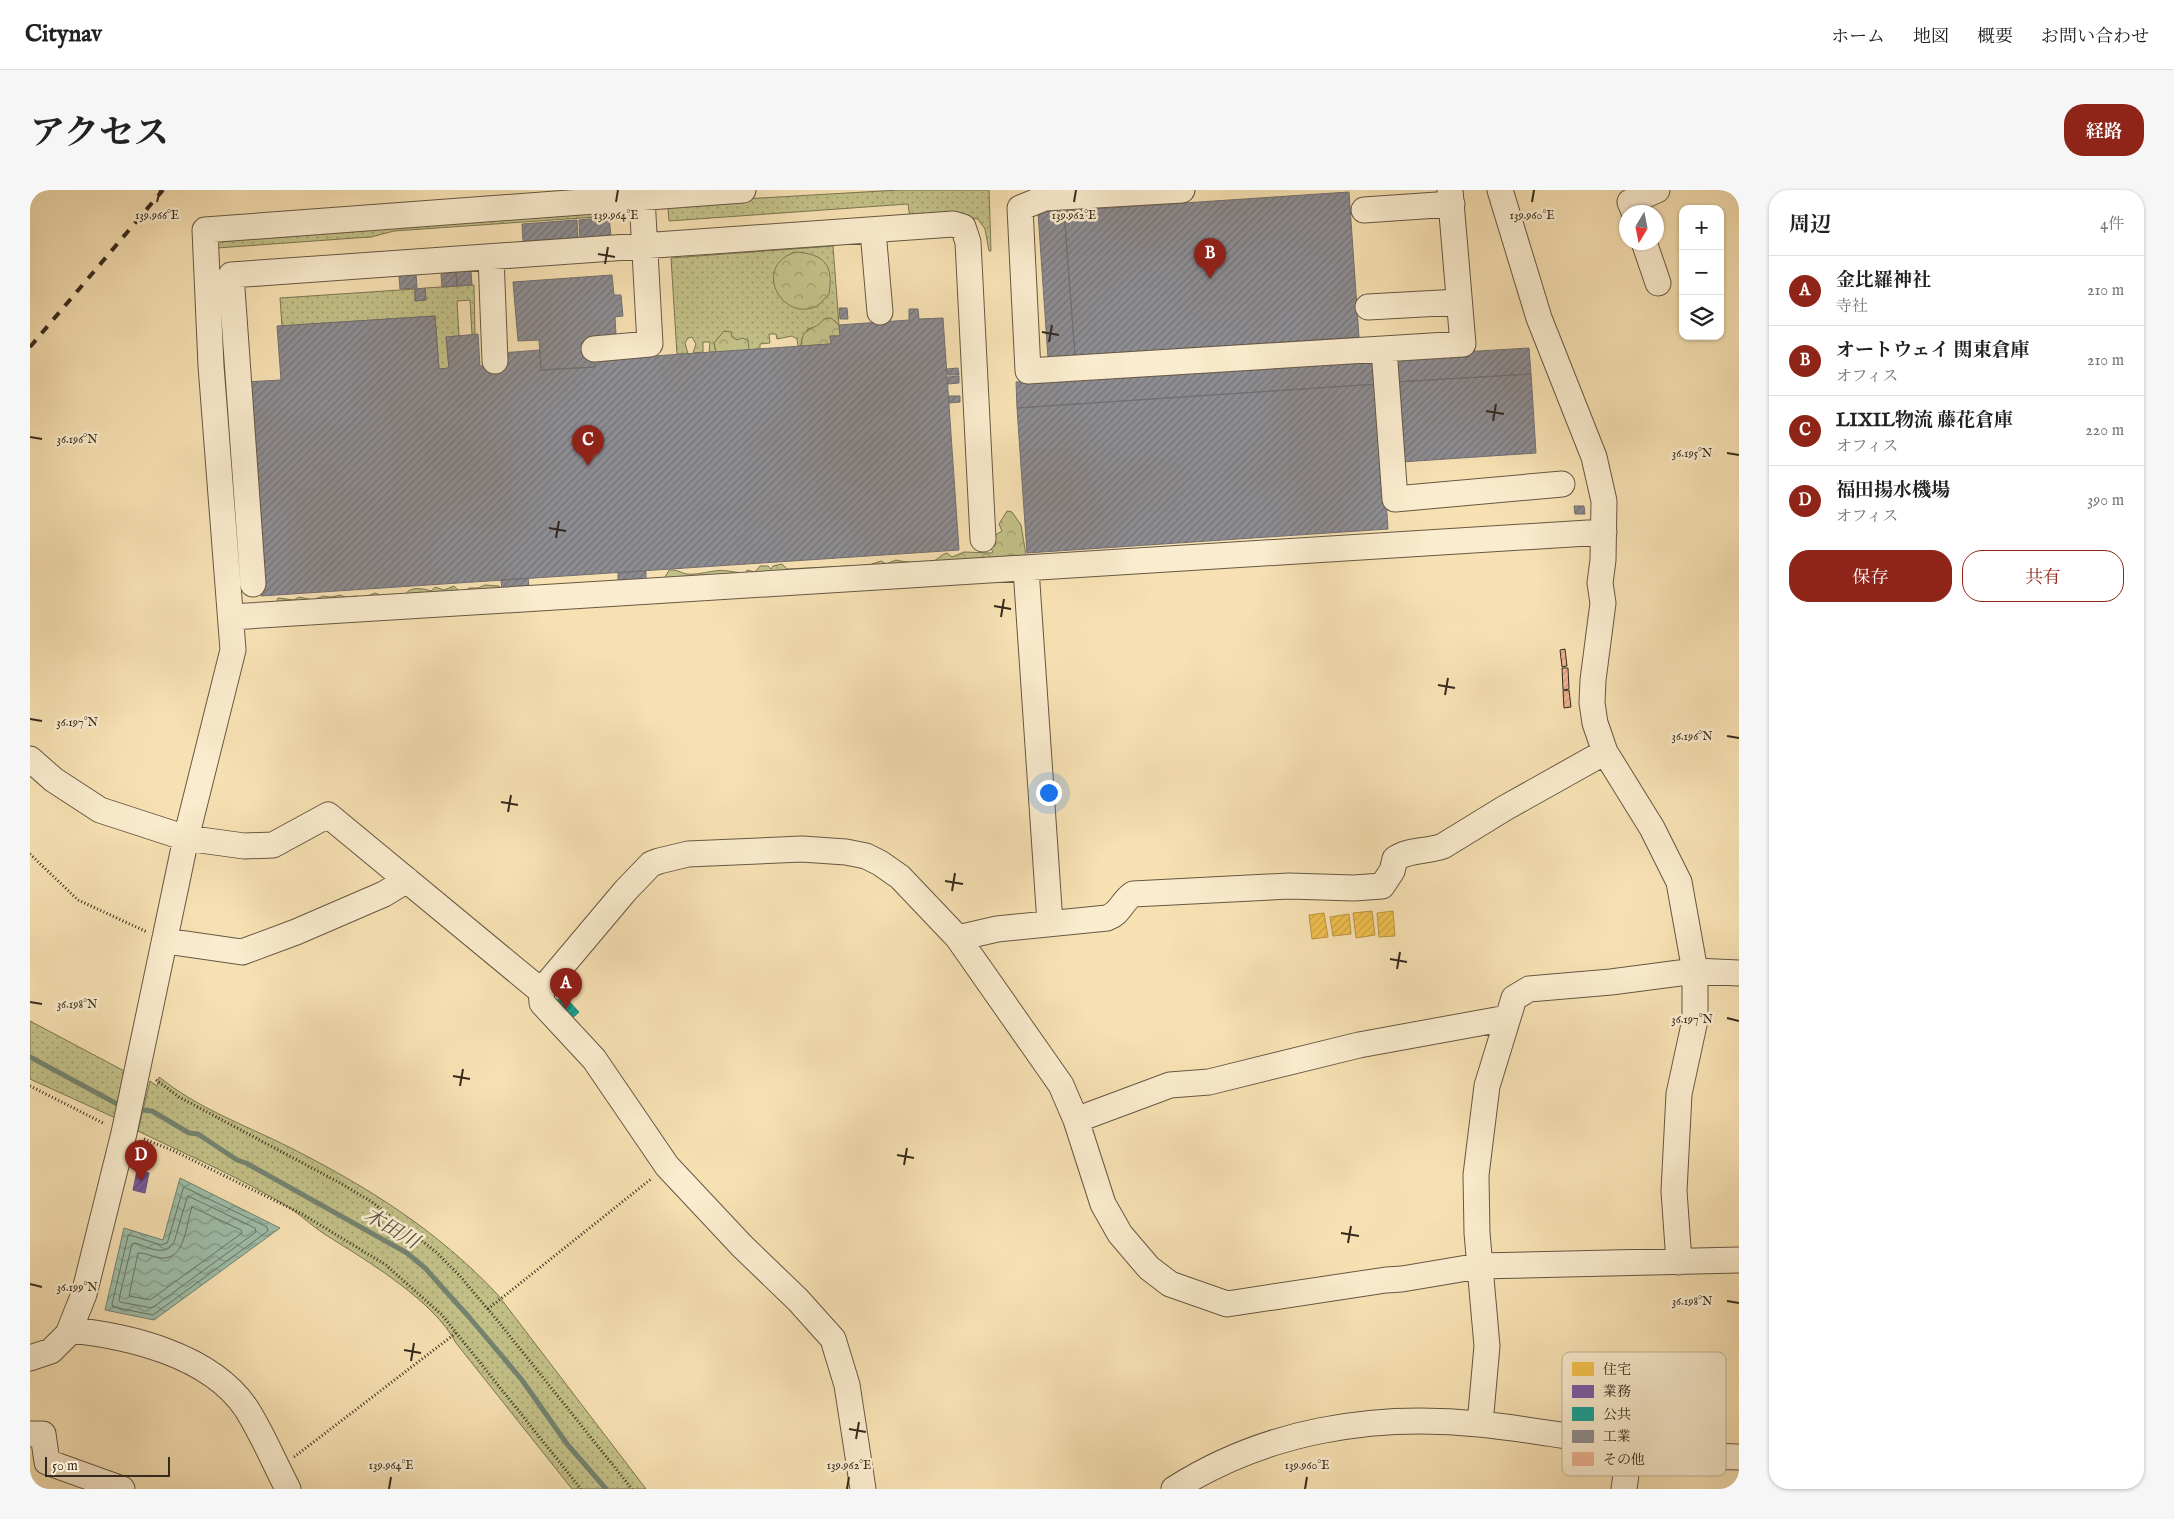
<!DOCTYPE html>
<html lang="ja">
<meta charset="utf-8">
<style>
body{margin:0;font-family:"IM FELL English","Noto Serif JP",serif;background:#f6f6f6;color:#222}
.controls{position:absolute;right:15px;top:15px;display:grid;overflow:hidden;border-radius:10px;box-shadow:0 1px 4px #0004}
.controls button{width:45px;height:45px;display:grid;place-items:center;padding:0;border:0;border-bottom:1px solid #e0e0e0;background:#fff;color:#222;font:25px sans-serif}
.compass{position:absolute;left:1589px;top:15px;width:45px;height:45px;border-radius:50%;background:#fff;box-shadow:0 1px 4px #0004;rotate:190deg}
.scale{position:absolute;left:15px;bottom:12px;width:125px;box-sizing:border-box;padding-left:5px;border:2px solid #362a1e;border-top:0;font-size:14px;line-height:18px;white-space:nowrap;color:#362a1e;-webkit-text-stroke:4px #faecce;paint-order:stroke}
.you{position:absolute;left:1018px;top:602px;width:18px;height:18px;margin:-12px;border:4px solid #fff;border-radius:50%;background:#1a73e8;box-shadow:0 0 0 8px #1a73e833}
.badge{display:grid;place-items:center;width:32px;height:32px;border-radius:50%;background:#8f2418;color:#fff;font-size:16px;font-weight:700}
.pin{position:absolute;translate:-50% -41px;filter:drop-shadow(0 1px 2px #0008)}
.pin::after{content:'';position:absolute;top:26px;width:18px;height:15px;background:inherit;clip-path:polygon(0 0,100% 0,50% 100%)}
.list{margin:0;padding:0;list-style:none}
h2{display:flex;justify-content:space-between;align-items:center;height:65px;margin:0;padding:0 20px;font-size:21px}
h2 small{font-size:16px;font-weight:400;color:#767676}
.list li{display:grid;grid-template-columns:32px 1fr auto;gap:15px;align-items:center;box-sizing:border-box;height:70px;padding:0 20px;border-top:1px solid #e0e0e0}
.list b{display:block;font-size:19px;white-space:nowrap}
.list p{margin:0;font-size:16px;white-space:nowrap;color:#767676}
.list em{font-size:16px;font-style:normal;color:#767676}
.actions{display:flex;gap:10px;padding:15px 20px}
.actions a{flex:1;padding:11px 0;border:1px solid #8f2418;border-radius:20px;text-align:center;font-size:18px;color:#8f2418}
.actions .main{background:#8f2418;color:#fff}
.icon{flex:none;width:28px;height:28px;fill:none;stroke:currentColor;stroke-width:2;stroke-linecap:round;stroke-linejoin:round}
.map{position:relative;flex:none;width:1709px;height:1299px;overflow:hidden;border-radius:20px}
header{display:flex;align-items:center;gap:30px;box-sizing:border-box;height:70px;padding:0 25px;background:#fff;border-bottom:1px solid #e0e0e0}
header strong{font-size:24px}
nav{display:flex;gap:28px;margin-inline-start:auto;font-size:18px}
.intro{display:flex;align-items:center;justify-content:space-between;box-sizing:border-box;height:120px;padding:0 30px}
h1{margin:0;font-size:35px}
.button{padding:12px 22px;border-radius:20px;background:#8f2418;color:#fff;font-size:18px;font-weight:700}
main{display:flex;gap:30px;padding:0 30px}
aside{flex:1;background:#fff;border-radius:20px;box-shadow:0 1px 4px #0004}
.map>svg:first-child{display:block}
.grass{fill:url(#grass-dots);stroke:#7c7653}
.forest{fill:url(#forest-crowns);stroke:#7c7653}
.water{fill:url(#water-waves);stroke:#748371}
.homes{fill:url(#homes-hatch);stroke:#ba9440}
.offices{fill:url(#offices-hatch);stroke:#664e7e}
.public{fill:url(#public-hatch);stroke:#207f73}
.industry{fill:url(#industry-hatch);stroke:#736f6f}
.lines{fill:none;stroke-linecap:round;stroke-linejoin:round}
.shore{stroke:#6a7464;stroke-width:1}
.stream{stroke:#748371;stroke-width:5}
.building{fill:url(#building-hatch);stroke:#362a1e}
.minor-casing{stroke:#665843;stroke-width:27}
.path{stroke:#362a1e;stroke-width:3;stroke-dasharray:1 2.5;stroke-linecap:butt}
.minor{stroke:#faecce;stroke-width:25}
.rail{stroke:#362a1e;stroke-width:4;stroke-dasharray:9 9;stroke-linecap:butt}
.ticks{fill:none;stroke:#362a1e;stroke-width:2}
.labels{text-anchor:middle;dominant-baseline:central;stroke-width:5;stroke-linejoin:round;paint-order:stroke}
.water-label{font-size:20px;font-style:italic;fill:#504f41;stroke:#faecce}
.key{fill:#faecce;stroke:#bfb299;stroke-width:1}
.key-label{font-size:14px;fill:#362a1e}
.ticks-label{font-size:12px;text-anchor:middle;fill:#362a1e;stroke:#faecce;stroke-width:5;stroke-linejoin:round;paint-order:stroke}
</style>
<header>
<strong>Citynav</strong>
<nav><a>ホーム</a><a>地図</a><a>概要</a><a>お問い合わせ</a></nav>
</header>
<div class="intro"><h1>アクセス</h1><a class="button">経路</a></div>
<main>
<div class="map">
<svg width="1709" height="1299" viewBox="0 0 1709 1299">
<defs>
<pattern id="grass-dots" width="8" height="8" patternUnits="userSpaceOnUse" patternTransform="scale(1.25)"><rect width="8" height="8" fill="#c3c188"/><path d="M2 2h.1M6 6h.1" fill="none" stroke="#9f9d6f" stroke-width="1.8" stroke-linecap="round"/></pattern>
<pattern id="forest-crowns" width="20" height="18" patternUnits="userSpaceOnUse" patternTransform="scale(1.25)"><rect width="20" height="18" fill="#c3c188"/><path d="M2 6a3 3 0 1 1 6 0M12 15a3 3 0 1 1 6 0" fill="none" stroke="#9f9d6f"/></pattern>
<pattern id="water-waves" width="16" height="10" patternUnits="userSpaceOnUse" patternTransform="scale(1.25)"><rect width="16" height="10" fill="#9ebea9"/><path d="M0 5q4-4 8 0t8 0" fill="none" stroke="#829b89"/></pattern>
<pattern id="homes-hatch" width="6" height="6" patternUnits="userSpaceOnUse" patternTransform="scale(1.25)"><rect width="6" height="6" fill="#f2c14e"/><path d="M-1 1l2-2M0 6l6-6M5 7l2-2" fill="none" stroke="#d0a644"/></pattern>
<pattern id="offices-hatch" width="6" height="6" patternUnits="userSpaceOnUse" patternTransform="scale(1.25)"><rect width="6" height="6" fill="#7b5ea7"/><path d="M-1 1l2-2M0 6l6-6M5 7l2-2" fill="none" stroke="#604a80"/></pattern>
<pattern id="public-hatch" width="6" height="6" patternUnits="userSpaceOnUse" patternTransform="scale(1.25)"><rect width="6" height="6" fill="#17a398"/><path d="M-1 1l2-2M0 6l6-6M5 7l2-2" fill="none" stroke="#16857b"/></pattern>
<pattern id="industry-hatch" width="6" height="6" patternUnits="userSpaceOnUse" patternTransform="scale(1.25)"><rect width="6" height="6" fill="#8d8d92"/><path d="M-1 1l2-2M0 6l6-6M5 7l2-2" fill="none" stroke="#747377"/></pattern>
<pattern id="building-hatch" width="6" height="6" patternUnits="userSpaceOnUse" patternTransform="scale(1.25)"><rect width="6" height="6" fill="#eeb392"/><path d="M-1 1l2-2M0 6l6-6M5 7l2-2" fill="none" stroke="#cd9a7d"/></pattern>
</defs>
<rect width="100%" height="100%" fill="#f7e1b3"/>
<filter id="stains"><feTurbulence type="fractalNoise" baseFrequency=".004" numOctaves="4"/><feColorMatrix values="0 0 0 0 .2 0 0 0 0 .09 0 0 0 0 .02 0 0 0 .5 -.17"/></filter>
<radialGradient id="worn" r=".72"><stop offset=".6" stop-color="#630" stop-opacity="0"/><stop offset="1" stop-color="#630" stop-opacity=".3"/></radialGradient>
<!-- grass -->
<path class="grass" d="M869 0H959L961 61H959L955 39 948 29 929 26 880 28 878 14 639 31 638 19 645 13Z
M578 21 580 26 364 41 341 47 325 48 187 58 192 94 202 297 182 52Z
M803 56 809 135 805 131 778 139 772 148 771 156H768L767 149 762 146 747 149 746 144H739L740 153 730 154V159L719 160 717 150H707L695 141 684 153 686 162H679L680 152H673V162L663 163 666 154 662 147 658 148 655 153 658 164H647L641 68Z
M444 95 445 145H442L440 110 427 111 429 146 416 147 419 178 409 179 405 126 252 136 250 108 385 99V111L396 110 395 98Z
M0 831 98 883 90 930 0 889Z
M129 887C167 918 215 935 259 957 338 997 407 1040 468 1105L616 1299H542L426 1153C404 1111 339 1072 299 1047 286 1039 275 1029 263 1020 214 989 159 966 108 941L120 891 127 896Z"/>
<!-- forest -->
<path class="forest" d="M766 62C794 64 804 75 799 104 795 108 791 114 785 117 750 131 722 75 766 62Z
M801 128 809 135 810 146H800L801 154 771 156C773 133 784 143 794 129Z
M694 141 701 142 702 147 707 150 712 148 718 150 719 160 686 162 684 153Z
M977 321 982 322 991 335 997 371 633 391 639 380C647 379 651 383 657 384 666 385 676 382 685 381 695 379 705 383 716 383L717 380 725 382 730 376H738L741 379 743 376 752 374 757 379 839 375 851 371 856 374 866 370C872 372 896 374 903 371 909 369 910 365 917 363L922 367 934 362 961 363 963 362 960 357 964 346 972 341 969 334Z
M455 395 469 396 471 399 475 400 457 408 443 405 423 412 417 410 407 413 399 410 387 415 381 411 350 415 334 413 327 416 318 412 305 416 297 414 290 418 281 415C276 419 253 420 247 419L245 416 248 408 264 410 269 407 283 410 293 406 301 407 310 405 320 409 324 406 335 407 345 403 357 408 362 404 367 406H374C380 396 391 398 401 401L405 397 414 400 424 396 429 401 434 402 439 398H448Z"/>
<!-- water -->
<path class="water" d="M150 988 250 1038 124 1130 75 1120 94 1038 133 1050Z"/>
<!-- homes -->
<path class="homes" d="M1342 721 1345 745 1326 748 1323 723Z
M1363 721 1365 746 1349 747 1347 723Z
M1294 723 1298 747 1282 749 1279 725Z
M1319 724 1321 744 1303 746 1300 727Z"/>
<!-- offices -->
<path class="offices" d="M107 981 119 983 115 1003 103 1000Z"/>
<!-- public -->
<path class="public" d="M533 805 549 822 538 832 522 815Z"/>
<!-- industry -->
<path class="industry" d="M1319 2 1329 147 1045 166 1034 21Z
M1034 21 1045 166 1018 168 1008 22Z
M579 27 581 46 550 49 549 30Z
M547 30 548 48 493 51 492 34Z
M441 81 442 95 427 96 426 82Z
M426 82 427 96 412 97 411 84Z
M386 84 387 98 370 99 369 85Z
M582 85 584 105H591L593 126 585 127 586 145 563 147 565 177 511 180 509 150 488 151 483 92Z
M395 98 396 110 385 111V99Z
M809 118H817L818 129H810Z
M879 119H888L889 129 913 128 929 360 231 406 216 192 251 190 247 136 405 126 409 179 419 178 416 147 448 144 450 176 472 174 471 163 510 160 511 180 565 177 564 170 801 154 800 146H810L809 135 879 130Z
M1499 158 1501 184 1365 192 1364 166Z
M1347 169 1348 194 987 218 986 192Z
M928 178 929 185H918L917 179Z
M1501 184 1506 263 1371 272 1365 192Z
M929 186V193L918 194V187Z
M1348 194 1358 339 997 363 987 218Z
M919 206H930V212L919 213Z
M1544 316H1554L1555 324H1545Z
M616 381V389L588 391V383Z
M498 388 499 397 472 399 471 390Z"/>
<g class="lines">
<!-- shore -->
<path class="shore" d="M154 997 237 1037 238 1041 123 1125 83 1117 82 1114 98 1046 100 1045 131 1055 137 1053Z
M158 1006 225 1038 226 1042 122 1118 90 1112 89 1109 102 1054 105 1053C118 1057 136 1068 144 1052Z
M162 1017 211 1040 212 1043 120 1110 99 1106 108 1063C116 1062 125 1069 134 1068 156 1067 156 1033 162 1017Z"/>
<!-- stream -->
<path class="stream" d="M0 867 91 916
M112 920 122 921 159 943 168 944 207 970 216 973 377 1063 395 1078 439 1127 492 1190 537 1254 576 1299"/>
</g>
<!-- building -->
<path class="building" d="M1535 459 1537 476 1532 477 1530 460Z
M1532 478H1538L1539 499 1533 500Z
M1539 500 1541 517 1534 518 1533 501Z"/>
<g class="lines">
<defs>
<path id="minor" d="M1015 0V8L990 18 998 181 1433 154 1420 0
M1470 0 1509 128 1564 267 1574 311 1573 370 1570 393 1573 413 1563 490 1562 513 1565 533 1575 562 1622 638 1649 692 1665 781V830L1649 904 1644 1001 1649 1072
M1015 8 1152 0
M1334 20 1422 14
M1604 22 1600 12 1627 0
M843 41 850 122
M1614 52 1628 93
M461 67 465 171
M1338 117 1429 112
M564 159 620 154 612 7
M1354 159 1365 309 1532 294
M996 379 1020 733
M223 394 201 85 923 34 933 37 938 52 953 349
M201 427 1574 342
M0 569 24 590 70 620 156 648 214 656 243 655 298 625 511 801
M928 748 967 739 1077 728C1091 723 1091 712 1103 704L1259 696 1324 698 1352 696 1362 681 1365 669C1378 659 1398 662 1413 656L1475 618 1575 562
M136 751 212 762 266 742 354 704 377 690
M1046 930 1140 895 1179 892 1329 855 1477 828
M40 1140C99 1146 180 1165 216 1218 232 1243 244 1272 258 1299
M0 1168 21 1161 38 1144 54 1104 94 943 156 648 203 460 181 176 175 40 713 0
M1450 1234 1457 1156 1447 1043 1446 985 1457 896 1484 808 1499 799 1581 792 1665 781 1709 783
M0 1244H13L17 1272 92 1299
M833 1299 817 1195 803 1149 768 1110 712 1056 637 976 564 869 512 813 511 801 596 700 621 674 629 671 658 664 772 659 816 662 836 666 850 673 870 687 928 748 1031 895 1046 930 1073 1014 1090 1044 1119 1078 1140 1094 1197 1114 1356 1090 1372 1089 1449 1076 1709 1070
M1144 1299C1235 1241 1343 1223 1449 1234 1500 1239 1550 1249 1600 1255 1636 1260 1673 1267 1709 1267
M1594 1299 1600 1255"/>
</defs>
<!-- minor casing -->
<use href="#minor" class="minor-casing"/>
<!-- path -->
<path class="path" d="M0 664 48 710 117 742
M126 890 149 907 310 993 342 1012 405 1061 430 1086 471 1135 602 1299
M0 896 75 934
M114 949 144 961 272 1024 356 1075 412 1125 551 1299
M458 1119 621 989
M264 1267 426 1143"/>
<!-- minor -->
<use href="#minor" class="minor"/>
<!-- rail -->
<path class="rail" d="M0 157 133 0"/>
</g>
<!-- ticks -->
<path class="ticks" d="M127 12 130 0M586 12 588 0M1044 12 1046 0M1502 12 1504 0M568 64 585 67M575 74 578 57M1012 142 1029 145M1019 152 1022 135M1456 221 1474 224M1463 231 1466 214M0 247 12 249M1697 263 1709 265M519 338 536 341M526 348 529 331M964 416 981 419M971 427 974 409M1408 495 1425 498M1415 505 1418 488M0 529 12 531M1697 546 1709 548M471 612 488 615M478 622 481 605M915 691 933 694M922 701 925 683M1360 769 1377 772M1367 779 1370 762M0 812 12 814M1697 828 1709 831M423 886 440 889M430 896 433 879M867 965 884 968M874 975 877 958M1311 1043 1329 1046M1318 1053 1321 1036M0 1094 12 1097M1697 1111 1709 1113M374 1160 391 1163M381 1171 384 1153M819 1239 836 1242M826 1249 829 1232M359 1299 361 1287M817 1299 819 1287M1275 1299 1277 1287"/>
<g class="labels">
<!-- water labels -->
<g class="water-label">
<text transform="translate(361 1039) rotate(31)">木田川</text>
</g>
</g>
<!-- legend -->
<rect x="1532" y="1162" width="164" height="124" rx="8" class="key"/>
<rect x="1542" y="1172" width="22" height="14" fill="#f2c14e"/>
<rect x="1542" y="1195" width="22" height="13" fill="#7b5ea7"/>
<rect x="1542" y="1217" width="22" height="14" fill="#17a398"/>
<rect x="1542" y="1240" width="22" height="13" fill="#8d8d92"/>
<rect x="1542" y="1262" width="22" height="14" fill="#eeb392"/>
<g class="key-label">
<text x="1573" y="1184">住宅</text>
<text x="1573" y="1206">業務</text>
<text x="1573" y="1229">公共</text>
<text x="1573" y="1251">工業</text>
<text x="1573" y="1274">その他</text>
</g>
<g class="ticks-label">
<text x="586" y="29">139.964°E</text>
<text x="1044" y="29">139.962°E</text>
<text x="1502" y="29">139.960°E</text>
<text x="127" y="29">139.966°E</text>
<text x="47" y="253">36.196°N</text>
<text x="1662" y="267">36.195°N</text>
<text x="47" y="536">36.197°N</text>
<text x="1662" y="550">36.196°N</text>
<text x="47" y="818">36.198°N</text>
<text x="1662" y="833">36.197°N</text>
<text x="47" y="1101">36.199°N</text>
<text x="1662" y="1115">36.198°N</text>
<text x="361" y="1279">139.964°E</text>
<text x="819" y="1279">139.962°E</text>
<text x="1277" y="1279">139.960°E</text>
</g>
<rect width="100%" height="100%" filter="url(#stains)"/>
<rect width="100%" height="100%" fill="url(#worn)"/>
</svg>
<div class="controls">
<button>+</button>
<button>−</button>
<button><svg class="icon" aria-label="layers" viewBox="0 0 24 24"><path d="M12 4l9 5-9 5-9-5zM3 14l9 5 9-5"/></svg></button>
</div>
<svg class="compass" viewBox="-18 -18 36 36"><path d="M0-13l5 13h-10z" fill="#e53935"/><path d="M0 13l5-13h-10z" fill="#767676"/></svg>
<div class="scale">50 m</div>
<div class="you"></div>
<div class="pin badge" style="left:536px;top:819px">A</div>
<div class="pin badge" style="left:1180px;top:89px">B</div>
<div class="pin badge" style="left:558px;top:276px">C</div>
<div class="pin badge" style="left:111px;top:991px">D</div>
</div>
<aside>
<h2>周辺<small>4件</small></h2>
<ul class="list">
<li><span class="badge">A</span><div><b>金比羅神社</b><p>寺社</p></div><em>210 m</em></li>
<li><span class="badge">B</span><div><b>オートウェイ 関東倉庫</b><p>オフィス</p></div><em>210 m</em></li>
<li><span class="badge">C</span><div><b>LIXIL物流 藤花倉庫</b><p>オフィス</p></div><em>220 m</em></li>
<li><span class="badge">D</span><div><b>福田揚水機場</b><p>オフィス</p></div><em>390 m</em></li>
</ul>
<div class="actions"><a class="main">保存</a><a>共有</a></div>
</aside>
</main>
